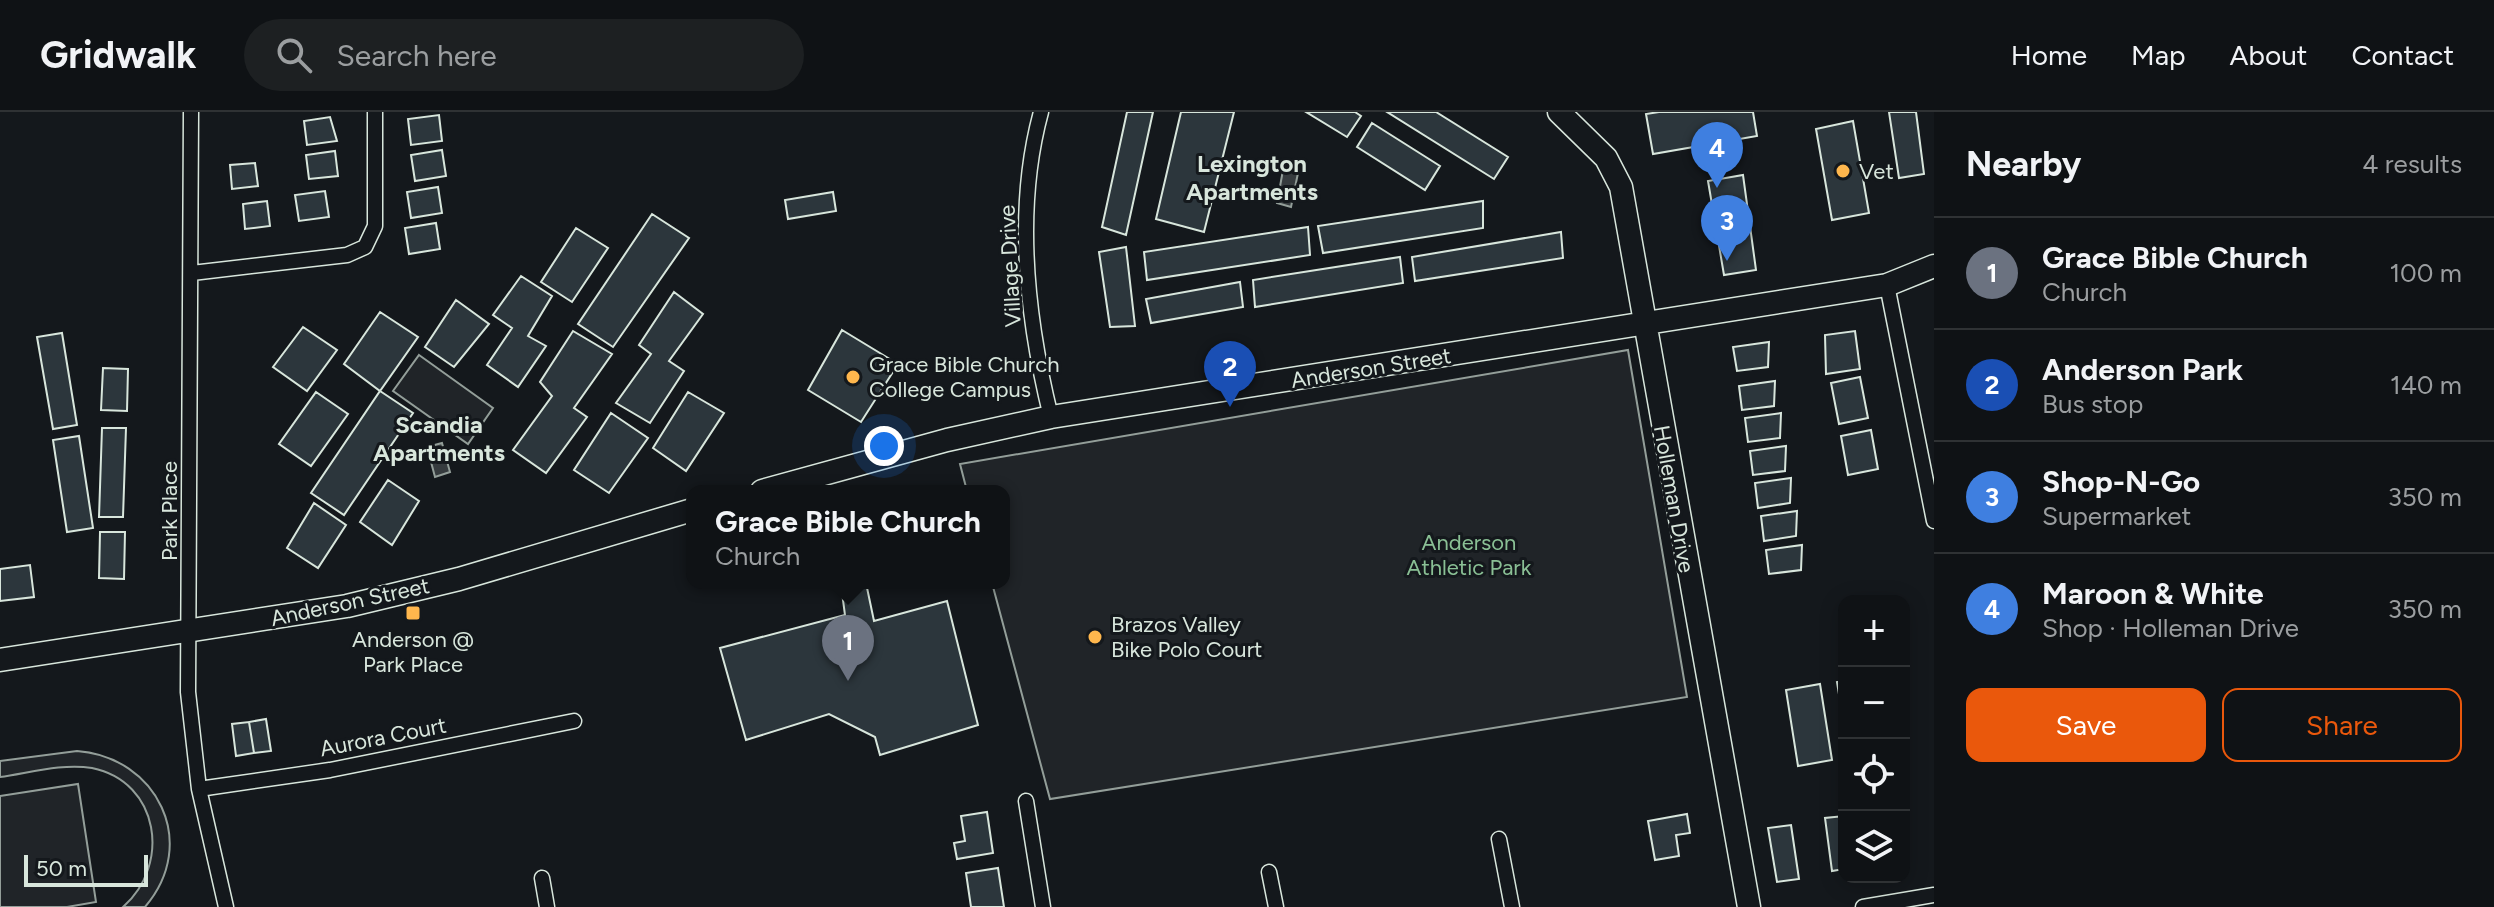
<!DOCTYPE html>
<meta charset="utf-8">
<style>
body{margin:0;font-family:Figtree,sans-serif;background:#1d2022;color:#f1f3f6}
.controls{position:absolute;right:24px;bottom:24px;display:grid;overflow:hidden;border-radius:16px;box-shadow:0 4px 20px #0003}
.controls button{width:72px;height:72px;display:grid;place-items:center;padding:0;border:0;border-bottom:2px solid #2f3234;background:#0f1215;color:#f1f3f6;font:40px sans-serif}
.scale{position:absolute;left:24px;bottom:20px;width:124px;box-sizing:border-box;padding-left:8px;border:4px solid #d8e6dc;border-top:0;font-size:22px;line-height:28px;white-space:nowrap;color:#d8e6dc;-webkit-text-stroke:6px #14181c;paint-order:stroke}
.you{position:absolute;left:884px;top:334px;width:28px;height:28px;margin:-20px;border:6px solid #fff;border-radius:50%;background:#1a73e8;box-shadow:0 0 0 12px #1a73e833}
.badge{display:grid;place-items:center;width:52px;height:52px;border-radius:50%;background:#ea580c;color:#fff;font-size:26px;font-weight:700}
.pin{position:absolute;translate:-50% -66px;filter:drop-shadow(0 2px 4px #0008)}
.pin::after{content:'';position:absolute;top:42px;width:28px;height:24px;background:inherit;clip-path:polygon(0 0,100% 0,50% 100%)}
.popup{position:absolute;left:686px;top:373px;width:324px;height:104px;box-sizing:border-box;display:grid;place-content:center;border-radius:16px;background:#0f1215;filter:drop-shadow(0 2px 6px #0005);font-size:26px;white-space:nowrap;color:#9b9ea0}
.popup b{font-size:30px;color:#f1f3f6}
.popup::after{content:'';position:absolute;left:50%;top:100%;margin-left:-16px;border:16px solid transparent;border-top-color:#0f1215}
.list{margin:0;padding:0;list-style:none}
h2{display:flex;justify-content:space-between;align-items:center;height:104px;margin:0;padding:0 32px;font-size:34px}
h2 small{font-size:26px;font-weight:400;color:#9b9ea0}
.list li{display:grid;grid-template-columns:52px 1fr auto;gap:24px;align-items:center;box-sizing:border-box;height:112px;padding:0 32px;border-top:2px solid #2f3234}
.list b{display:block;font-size:30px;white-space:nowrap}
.list p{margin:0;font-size:26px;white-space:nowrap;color:#9b9ea0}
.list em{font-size:26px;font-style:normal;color:#9b9ea0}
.actions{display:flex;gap:16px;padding:24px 32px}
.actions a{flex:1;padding:18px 0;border:2px solid #ea580c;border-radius:16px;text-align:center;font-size:28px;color:#ea580c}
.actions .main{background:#ea580c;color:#fff}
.icon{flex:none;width:44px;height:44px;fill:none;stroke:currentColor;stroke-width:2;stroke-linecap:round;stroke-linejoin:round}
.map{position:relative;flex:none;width:1934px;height:795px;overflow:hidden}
header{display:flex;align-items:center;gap:48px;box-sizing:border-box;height:112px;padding:0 40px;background:#0f1215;border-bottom:2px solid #2f3234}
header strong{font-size:38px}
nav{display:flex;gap:44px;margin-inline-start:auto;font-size:28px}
.search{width:560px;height:72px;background:#1d2022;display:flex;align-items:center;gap:20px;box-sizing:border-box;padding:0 28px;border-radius:44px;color:#9b9ea0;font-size:30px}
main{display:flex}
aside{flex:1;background:#0f1215}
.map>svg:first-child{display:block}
.green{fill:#202428;stroke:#939e99;stroke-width:2}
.water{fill:#363b3e;stroke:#939e99;stroke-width:2}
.building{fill:#2c363c;stroke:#d8e6dc;stroke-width:2}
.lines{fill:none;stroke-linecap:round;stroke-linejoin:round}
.street-casing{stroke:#d8e6dc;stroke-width:17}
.secondary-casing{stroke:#d8e6dc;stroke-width:25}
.street{stroke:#14181c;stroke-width:14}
.secondary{stroke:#14181c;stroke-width:22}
.poi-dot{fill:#ffb74d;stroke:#14181c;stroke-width:3}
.labels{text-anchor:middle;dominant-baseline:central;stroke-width:6;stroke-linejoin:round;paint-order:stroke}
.poi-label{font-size:22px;fill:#d8e6dc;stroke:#14181c;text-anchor:start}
.street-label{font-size:22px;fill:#d8e6dc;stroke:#14181c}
.park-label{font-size:22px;fill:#8ac095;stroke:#14181c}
.neighbourhood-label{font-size:24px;font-weight:bold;fill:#d8e6dc;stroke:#14181c}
</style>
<header>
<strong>Gridwalk</strong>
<div class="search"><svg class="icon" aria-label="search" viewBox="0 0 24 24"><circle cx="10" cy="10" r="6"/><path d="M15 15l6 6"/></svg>Search here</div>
<nav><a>Home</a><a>Map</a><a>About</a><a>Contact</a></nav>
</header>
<main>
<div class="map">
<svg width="1934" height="795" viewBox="0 0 1934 795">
<rect width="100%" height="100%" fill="#14181c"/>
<!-- green -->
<path class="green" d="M1628 238 1687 585 1050 687 992 471H1004V379H967L960 352Z
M419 243 493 296 468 332 393 279Z
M77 639C157 645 200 731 145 795H123C171 753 160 670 92 656 62 651 29 661 0 665V649Z
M78 672 96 790 67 795H0V684Z"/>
<!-- water -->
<path class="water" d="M1283 58 1298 61 1291 95 1277 91Z
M442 331 450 360 435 365 427 335Z"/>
<!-- building -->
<path class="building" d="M1127 0H1153L1126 123 1102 115Z
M1181 0H1234L1204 120 1156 107Z
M1306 0H1355L1361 4 1347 25Z
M1387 0H1436L1508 45 1494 67Z
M1659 0H1753L1757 24 1653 42 1646 2Z
M1889 0H1916L1924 62 1899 66Z
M439 3 442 29 411 33 408 7Z
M330 5 337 29 307 33 304 9Z
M1853 9 1869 101 1832 108 1816 17Z
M1372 11 1440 54 1425 78 1357 35Z
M442 38 446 64 415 69 411 43Z
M335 39 338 64 309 67 306 43Z
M255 51 258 74 232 77 230 53Z
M1743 63 1756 158 1724 163 1708 69Z
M438 75 442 101 411 106 407 80Z
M325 79 329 105 299 109 295 83Z
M833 80 836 99 788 107 785 88Z
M267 89 270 114 245 117 243 92Z
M1483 89V116L1323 141 1318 114Z
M652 102 689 126 613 235 578 212Z
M436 111 440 137 409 142 405 116Z
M1308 115 1310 143 1147 168 1144 140Z
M576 116 608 136 572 190 541 170Z
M1561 120 1563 146 1415 169 1412 145Z
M1126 135 1135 214 1110 215 1099 140Z
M1400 145 1403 171 1255 195 1253 168Z
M521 164 552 184 528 224 546 234 518 275 487 253 512 216 493 203Z
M1240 170 1243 195 1151 211 1146 187Z
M674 180 703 202 669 249 684 259 650 311 616 291 651 242 639 233Z
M456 188 489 212 454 255 425 235Z
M380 200 418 225 380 279 344 252Z
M303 215 337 238 307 279 273 255Z
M842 218 898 252 861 310 808 278Z
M573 219 612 242 574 296 587 305 546 361 513 338 552 284 540 270Z
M1855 219 1860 257 1826 262 1825 223Z
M62 221 77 313 53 317 37 225Z
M1769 230 1768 255 1737 259 1733 235Z
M103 256 128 257 127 299 101 298Z
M1860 265 1868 306 1839 312 1831 271Z
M1775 269 1774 294 1742 298 1739 274Z
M380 279 413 301 344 403 311 381Z
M316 280 348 302 311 354 279 332Z
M688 280 724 301 686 359 653 336Z
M611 301 648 326 609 381 574 358Z
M1781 301 1780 326 1748 330 1745 306Z
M102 316H126L123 405H99Z
M1871 318 1878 357 1848 363 1841 324Z
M79 324 93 416 67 420 53 328Z
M1786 334 1785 359 1753 363 1750 339Z
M1791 366 1790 391 1758 396 1755 371Z
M388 368 419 389 392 433 360 410Z
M314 391 346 413 318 456 287 436Z
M1797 399 1796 424 1764 429 1761 404Z
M100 420H125L124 467 99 466Z
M1802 433 1801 458 1769 462 1766 438Z
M30 453 34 485 0 489V457Z
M866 471 874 509 947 489 978 613 880 643 875 625 829 602 746 628 720 536 845 503 841 473Z
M1844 569V613L1837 570Z
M1820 572 1832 648 1798 654 1786 578Z
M266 607 271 639 254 641 249 610Z
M249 610 254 641 236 644 232 612Z
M987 700 993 741 957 747 954 731 965 729 961 704Z
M1687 702 1690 721 1676 723 1679 744 1655 748 1648 709Z
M1844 704V757L1832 759 1825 706Z
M1791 713 1799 767 1777 770 1768 716Z
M998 756 1004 795H971L966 761Z"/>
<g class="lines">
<defs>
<path id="street" d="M191 0 188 580 199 677 226 795
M1041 0C1014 99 1027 208 1051 305
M192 161 347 143 365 135 375 114V0
M1887 173 1934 409
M199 677 330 658 574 609
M1026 689 1043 795
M1499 727 1512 795
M1269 760 1276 795
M542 766 547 795
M1863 795 1934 783"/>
<path id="secondary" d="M1559 0 1606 46 1621 75 1749 795
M762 379 947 328 1051 305 1887 173 1934 154
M0 548 347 494 459 467 692 398"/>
</defs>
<!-- street casing -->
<use href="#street" class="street-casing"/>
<!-- secondary casing -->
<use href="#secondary" class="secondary-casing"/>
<!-- street -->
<use href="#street" class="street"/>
<!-- secondary -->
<use href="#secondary" class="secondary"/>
</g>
<!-- markers -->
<g class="poi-dot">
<circle cx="1843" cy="59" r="8"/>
<circle cx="853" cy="265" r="8"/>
<rect x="405" y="493" width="16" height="16" rx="4"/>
<circle cx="1095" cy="525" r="8"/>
</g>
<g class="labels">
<!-- poi labels -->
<g class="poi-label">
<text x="1859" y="59">Vet</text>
<text x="869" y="252">Grace Bible Church<tspan x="869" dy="25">College Campus</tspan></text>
<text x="1111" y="512">Brazos Valley<tspan x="1111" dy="25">Bike Polo Court</tspan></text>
<text x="413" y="527" text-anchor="middle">Anderson @<tspan x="413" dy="25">Park Place</tspan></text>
</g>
<!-- street labels -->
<g class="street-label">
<text transform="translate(1010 154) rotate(-93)">Village Drive</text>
<text transform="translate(1371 256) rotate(-9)">Anderson Street</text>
<text transform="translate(1674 387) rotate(80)">Holleman Drive</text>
<text transform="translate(169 399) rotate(-90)">Park Place</text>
<text transform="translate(350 490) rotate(-12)">Anderson Street</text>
<text transform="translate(383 625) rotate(-11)">Aurora Court</text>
</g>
<!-- park labels -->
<g class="park-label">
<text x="1469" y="430">Anderson<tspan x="1469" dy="25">Athletic Park</tspan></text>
</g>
<!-- neighbourhood labels -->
<g class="neighbourhood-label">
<text x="1252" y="51">Lexington<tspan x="1252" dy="28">Apartments</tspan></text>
<text x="439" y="312">Scandia<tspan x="439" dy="28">Apartments</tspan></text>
</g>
</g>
</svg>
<div class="controls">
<button>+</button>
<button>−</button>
<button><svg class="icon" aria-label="locate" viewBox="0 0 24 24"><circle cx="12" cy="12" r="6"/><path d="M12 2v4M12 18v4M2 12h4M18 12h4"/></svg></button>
<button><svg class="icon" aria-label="layers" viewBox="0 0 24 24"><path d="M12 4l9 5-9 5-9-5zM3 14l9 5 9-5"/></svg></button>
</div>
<div class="scale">50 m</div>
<div class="you"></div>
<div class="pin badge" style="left:848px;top:569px;background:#6b7280">1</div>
<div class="popup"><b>Grace Bible Church</b>Church</div>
<div class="pin badge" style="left:1230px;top:295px;background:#1a4fb4">2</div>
<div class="pin badge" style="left:1727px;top:149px;background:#3f7fe0">3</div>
<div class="pin badge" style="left:1717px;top:76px;background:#3f7fe0">4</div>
</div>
<aside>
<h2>Nearby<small>4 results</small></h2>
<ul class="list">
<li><span class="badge" style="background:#6b7280">1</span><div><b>Grace Bible Church</b><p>Church</p></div><em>100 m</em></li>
<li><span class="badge" style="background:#1a4fb4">2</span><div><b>Anderson Park</b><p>Bus stop</p></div><em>140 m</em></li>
<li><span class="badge" style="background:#3f7fe0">3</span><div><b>Shop-N-Go</b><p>Supermarket</p></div><em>350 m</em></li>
<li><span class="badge" style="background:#3f7fe0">4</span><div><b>Maroon &amp; White</b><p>Shop · Holleman Drive</p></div><em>350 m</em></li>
</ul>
<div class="actions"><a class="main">Save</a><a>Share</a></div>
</aside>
</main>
